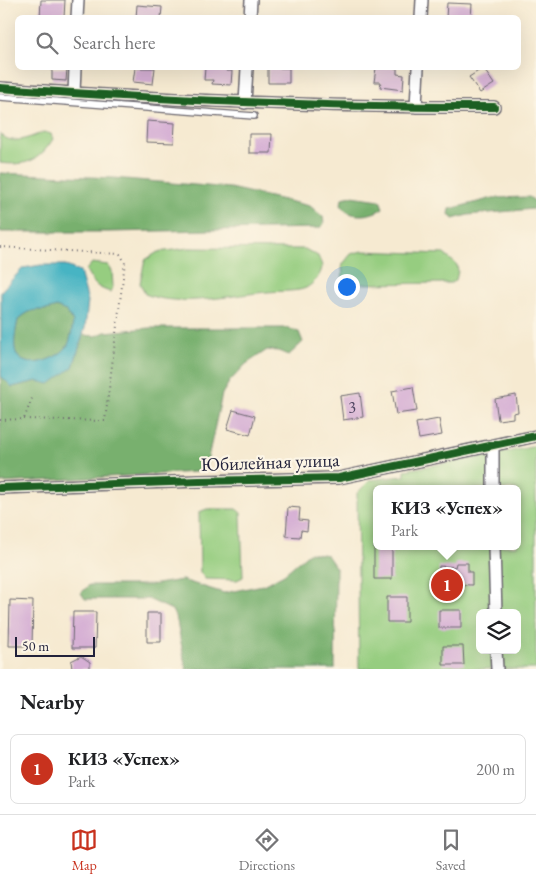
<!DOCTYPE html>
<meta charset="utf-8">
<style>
body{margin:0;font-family:"EB Garamond",serif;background:#f6f6f6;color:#202124}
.controls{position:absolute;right:15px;bottom:15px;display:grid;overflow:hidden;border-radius:8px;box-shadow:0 5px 20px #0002}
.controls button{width:45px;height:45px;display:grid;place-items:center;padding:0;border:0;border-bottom:1px solid #e0e0e0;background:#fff;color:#202124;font:25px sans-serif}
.scale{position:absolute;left:15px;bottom:12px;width:80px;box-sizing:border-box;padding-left:5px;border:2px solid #22223b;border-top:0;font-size:14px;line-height:18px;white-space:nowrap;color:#22223b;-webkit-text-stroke:4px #fcf5e5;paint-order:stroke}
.you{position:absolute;left:346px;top:286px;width:18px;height:18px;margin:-12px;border:4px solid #fff;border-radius:50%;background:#1a73e8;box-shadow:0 0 0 8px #1a73e833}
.badge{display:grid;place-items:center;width:32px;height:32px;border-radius:50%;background:#c8321e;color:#fff;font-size:16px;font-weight:700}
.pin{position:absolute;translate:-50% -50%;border:2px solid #fff;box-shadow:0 1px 5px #0006}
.popup{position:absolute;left:373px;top:485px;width:148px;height:65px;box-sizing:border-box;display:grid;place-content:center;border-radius:8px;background:#fff;filter:drop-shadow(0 1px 4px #0005);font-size:16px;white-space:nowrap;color:#757577}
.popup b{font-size:19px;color:#202124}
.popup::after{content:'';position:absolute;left:50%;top:100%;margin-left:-10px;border:10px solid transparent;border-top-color:#fff}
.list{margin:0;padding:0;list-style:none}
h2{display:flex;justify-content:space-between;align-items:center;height:65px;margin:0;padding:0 20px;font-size:21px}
h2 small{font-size:16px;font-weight:400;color:#757577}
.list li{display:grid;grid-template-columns:32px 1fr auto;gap:15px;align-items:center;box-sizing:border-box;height:70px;margin:0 10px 10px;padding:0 10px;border:1px solid #e0e0e0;border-radius:8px}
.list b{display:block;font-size:19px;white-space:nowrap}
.list p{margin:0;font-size:16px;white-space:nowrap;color:#757577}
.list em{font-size:16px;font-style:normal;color:#757577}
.icon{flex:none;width:28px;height:28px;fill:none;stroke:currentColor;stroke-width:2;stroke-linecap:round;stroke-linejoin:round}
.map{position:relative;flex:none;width:536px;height:669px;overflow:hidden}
.search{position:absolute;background:#fff;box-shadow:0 5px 20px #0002;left:15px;right:15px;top:15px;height:55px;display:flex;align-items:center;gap:12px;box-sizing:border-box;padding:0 18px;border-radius:8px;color:#757577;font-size:19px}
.sheet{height:145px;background:#fff}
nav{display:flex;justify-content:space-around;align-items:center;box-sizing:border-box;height:70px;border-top:1px solid #e0e0e0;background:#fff;font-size:14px;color:#757577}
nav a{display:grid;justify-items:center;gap:2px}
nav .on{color:#c8321e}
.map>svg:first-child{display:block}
.green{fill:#96cd80;stroke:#5c785e;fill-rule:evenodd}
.forest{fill:#78b06e;stroke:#4d6954}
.water{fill:#47b4c3;stroke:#346b7f;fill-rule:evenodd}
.building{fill:#d5afd4}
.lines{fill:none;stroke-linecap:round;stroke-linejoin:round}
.lane-casing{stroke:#6c6870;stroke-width:8}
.street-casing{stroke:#6c6870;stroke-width:14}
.path{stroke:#6c6870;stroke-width:2;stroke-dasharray:1 4;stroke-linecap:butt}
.lane{stroke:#fff;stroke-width:5.5}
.street{stroke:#fff;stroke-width:11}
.cycleway-casing{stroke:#fcf5e5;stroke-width:11}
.cycleway{stroke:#1b5e20;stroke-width:8}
.labels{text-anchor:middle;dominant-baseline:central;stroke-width:4.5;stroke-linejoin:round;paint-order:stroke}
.number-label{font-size:16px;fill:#4f4561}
.street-label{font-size:19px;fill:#22223b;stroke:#fcf5e5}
</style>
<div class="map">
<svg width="536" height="669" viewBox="0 0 536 669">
<rect width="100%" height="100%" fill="#fcf5e5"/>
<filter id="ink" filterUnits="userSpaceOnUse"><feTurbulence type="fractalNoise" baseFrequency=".02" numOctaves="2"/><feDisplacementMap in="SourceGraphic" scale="10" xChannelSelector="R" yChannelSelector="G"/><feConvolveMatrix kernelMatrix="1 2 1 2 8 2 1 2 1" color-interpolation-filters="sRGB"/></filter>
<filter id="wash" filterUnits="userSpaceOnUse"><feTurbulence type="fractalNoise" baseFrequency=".0096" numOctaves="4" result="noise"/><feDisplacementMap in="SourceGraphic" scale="20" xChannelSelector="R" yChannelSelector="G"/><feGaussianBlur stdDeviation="1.12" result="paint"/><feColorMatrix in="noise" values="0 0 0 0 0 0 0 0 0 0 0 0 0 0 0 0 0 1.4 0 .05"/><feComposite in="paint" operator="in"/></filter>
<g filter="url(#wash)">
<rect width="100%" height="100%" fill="#f6ead1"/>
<!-- green -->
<path class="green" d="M44 132 51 134 53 139C39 162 25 166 0 163V133C10 147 31 137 44 132Z
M189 248 305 249 318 256C319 259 322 264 322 267 321 276 313 284 306 288 298 292 277 291 267 292 231 295 179 308 145 294L140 283 145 260 158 252Z
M362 251 444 254 457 265 458 271 456 280 451 283 353 284 343 280 342 265 351 254Z
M92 263 108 265 112 271 113 287 110 292C95 287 93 283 86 270Z
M536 446V669H359L357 493 370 480 405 476V470L488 456ZM377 489H517V546H377ZM480 613H517V650H480Z
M207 509H236L241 513 243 577 237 580 205 579 200 572 199 512Z"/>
<!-- forest -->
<path class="forest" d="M0 173 113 178 230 188 310 206 323 217 324 224 319 228 108 232H0Z
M352 196 380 200 383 208C374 215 356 218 346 211 344 210 343 207 341 205L342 198Z
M529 197 536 202V206L533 209 468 215 453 219 449 214 450 209 493 198Z
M56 307 66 311 73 322C72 330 71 342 66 348 57 359 26 371 17 355 12 346 16 330 18 320 35 304 39 314 56 307Z
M149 328H286L299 332 303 342 289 355 278 351 267 350 246 364 230 381 222 394 206 467 196 472 0 483 1 376 12 387 37 381 73 367 83 335 96 336 105 332Z
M310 552 327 555 336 568 335 669H186L177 621 172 610 148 599H85L81 593 89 585H150L182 580 224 593 263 585 284 574Z"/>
<!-- water -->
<path class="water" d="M41 265H64L80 272 88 301 85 328 73 367 50 384 37 381 12 387 1 376V291L23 268ZM56 307 66 311 73 322C72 330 71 342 66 348 57 359 26 371 17 355 12 346 16 329 18 320 35 304 39 314 56 307Z"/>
<g id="blocks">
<!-- building -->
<path class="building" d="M41 0H65L64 18H40Z
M447 3 472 4 471 18H446Z
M137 5 162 7 161 18H136Z
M52 68H67L66 81 52 80Z
M135 68H155L153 84 133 82Z
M205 68H227L226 71H232L231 85 212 84 213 80H204Z
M268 68H289V83H268Z
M376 68H397V74L404 75 403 90 380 87 381 82H374Z
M483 68 494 84 480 93 469 77Z
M147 121 175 123 174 143 146 142Z
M249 134H272L271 153H249Z
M413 387 417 411 396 414 392 391Z
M360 393 363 417 343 420 340 396Z
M516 395 518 412 513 413V418L498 420 495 399Z
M233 410 255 416 250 435 227 429Z
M439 419 442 435 419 439 416 423Z
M288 507 300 508 299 520 308 521 307 531 301 530 300 537 286 536Z
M374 546H392V579H374Z
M456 563H468V572H472V585L439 584V566L455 567Z
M387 597H407V622H387Z
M10 600 33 601 32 646H9Z
M439 610H461V628H439Z
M73 612H96L95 648H72Z
M147 613H161V642H147Z
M443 646H463L464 665H443Z
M81 656 90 662V669H72L71 661Z"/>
</g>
</g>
<g filter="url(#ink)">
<use href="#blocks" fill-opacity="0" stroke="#6c6870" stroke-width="1"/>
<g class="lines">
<defs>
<path id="lane" d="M0 97 254 116"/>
<path id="street" d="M77 18 78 0
M250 18 251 0
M421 18 422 0
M0 88C165 100 329 108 494 107
M74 93 75 68
M245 103 247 68
M416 107 418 68
M493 445V489
M0 488 199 481 339 478 536 436
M494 546 496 613
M496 650 497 669"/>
</defs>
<!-- lane casing -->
<use href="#lane" class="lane-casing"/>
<!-- street casing -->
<use href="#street" class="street-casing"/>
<!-- path -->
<path class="path" d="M0 247 120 254 125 262 105 421 24 419
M0 420 24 419 33 396"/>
<!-- lane -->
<use href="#lane" class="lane"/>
<!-- street -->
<use href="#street" class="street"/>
<defs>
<path id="cycleway" d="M0 88C165 100 329 108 494 107
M0 488 199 481 339 478 536 436"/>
</defs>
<!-- cycleway casing -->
<use href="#cycleway" class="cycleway-casing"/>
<!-- cycleway -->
<use href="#cycleway" class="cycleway"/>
</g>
</g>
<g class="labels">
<!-- number labels -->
<g class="number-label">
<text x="352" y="407">3</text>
</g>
<!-- street labels -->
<g class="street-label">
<text transform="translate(270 462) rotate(-2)">Юбилейная улица</text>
</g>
</g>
</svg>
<div class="controls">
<button><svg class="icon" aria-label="layers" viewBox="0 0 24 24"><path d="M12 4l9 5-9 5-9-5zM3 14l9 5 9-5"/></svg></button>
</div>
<div class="scale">50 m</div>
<div class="you"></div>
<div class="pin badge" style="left:447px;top:585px">1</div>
<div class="popup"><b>КИЗ «Успех»</b>Park</div>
<div class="search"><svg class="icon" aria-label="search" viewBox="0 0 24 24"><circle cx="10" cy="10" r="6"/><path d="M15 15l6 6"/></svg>Search here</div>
</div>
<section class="sheet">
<h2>Nearby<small></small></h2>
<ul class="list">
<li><span class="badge">1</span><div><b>КИЗ «Успех»</b><p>Park</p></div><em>200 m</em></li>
</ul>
</section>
<nav>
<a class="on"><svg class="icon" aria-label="map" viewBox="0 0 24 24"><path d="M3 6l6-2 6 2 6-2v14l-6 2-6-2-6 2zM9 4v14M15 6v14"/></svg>Map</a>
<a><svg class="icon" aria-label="directions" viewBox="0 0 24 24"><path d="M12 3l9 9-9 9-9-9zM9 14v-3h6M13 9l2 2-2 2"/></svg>Directions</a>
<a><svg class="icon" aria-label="saved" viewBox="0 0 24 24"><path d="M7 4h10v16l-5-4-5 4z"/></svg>Saved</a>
</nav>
